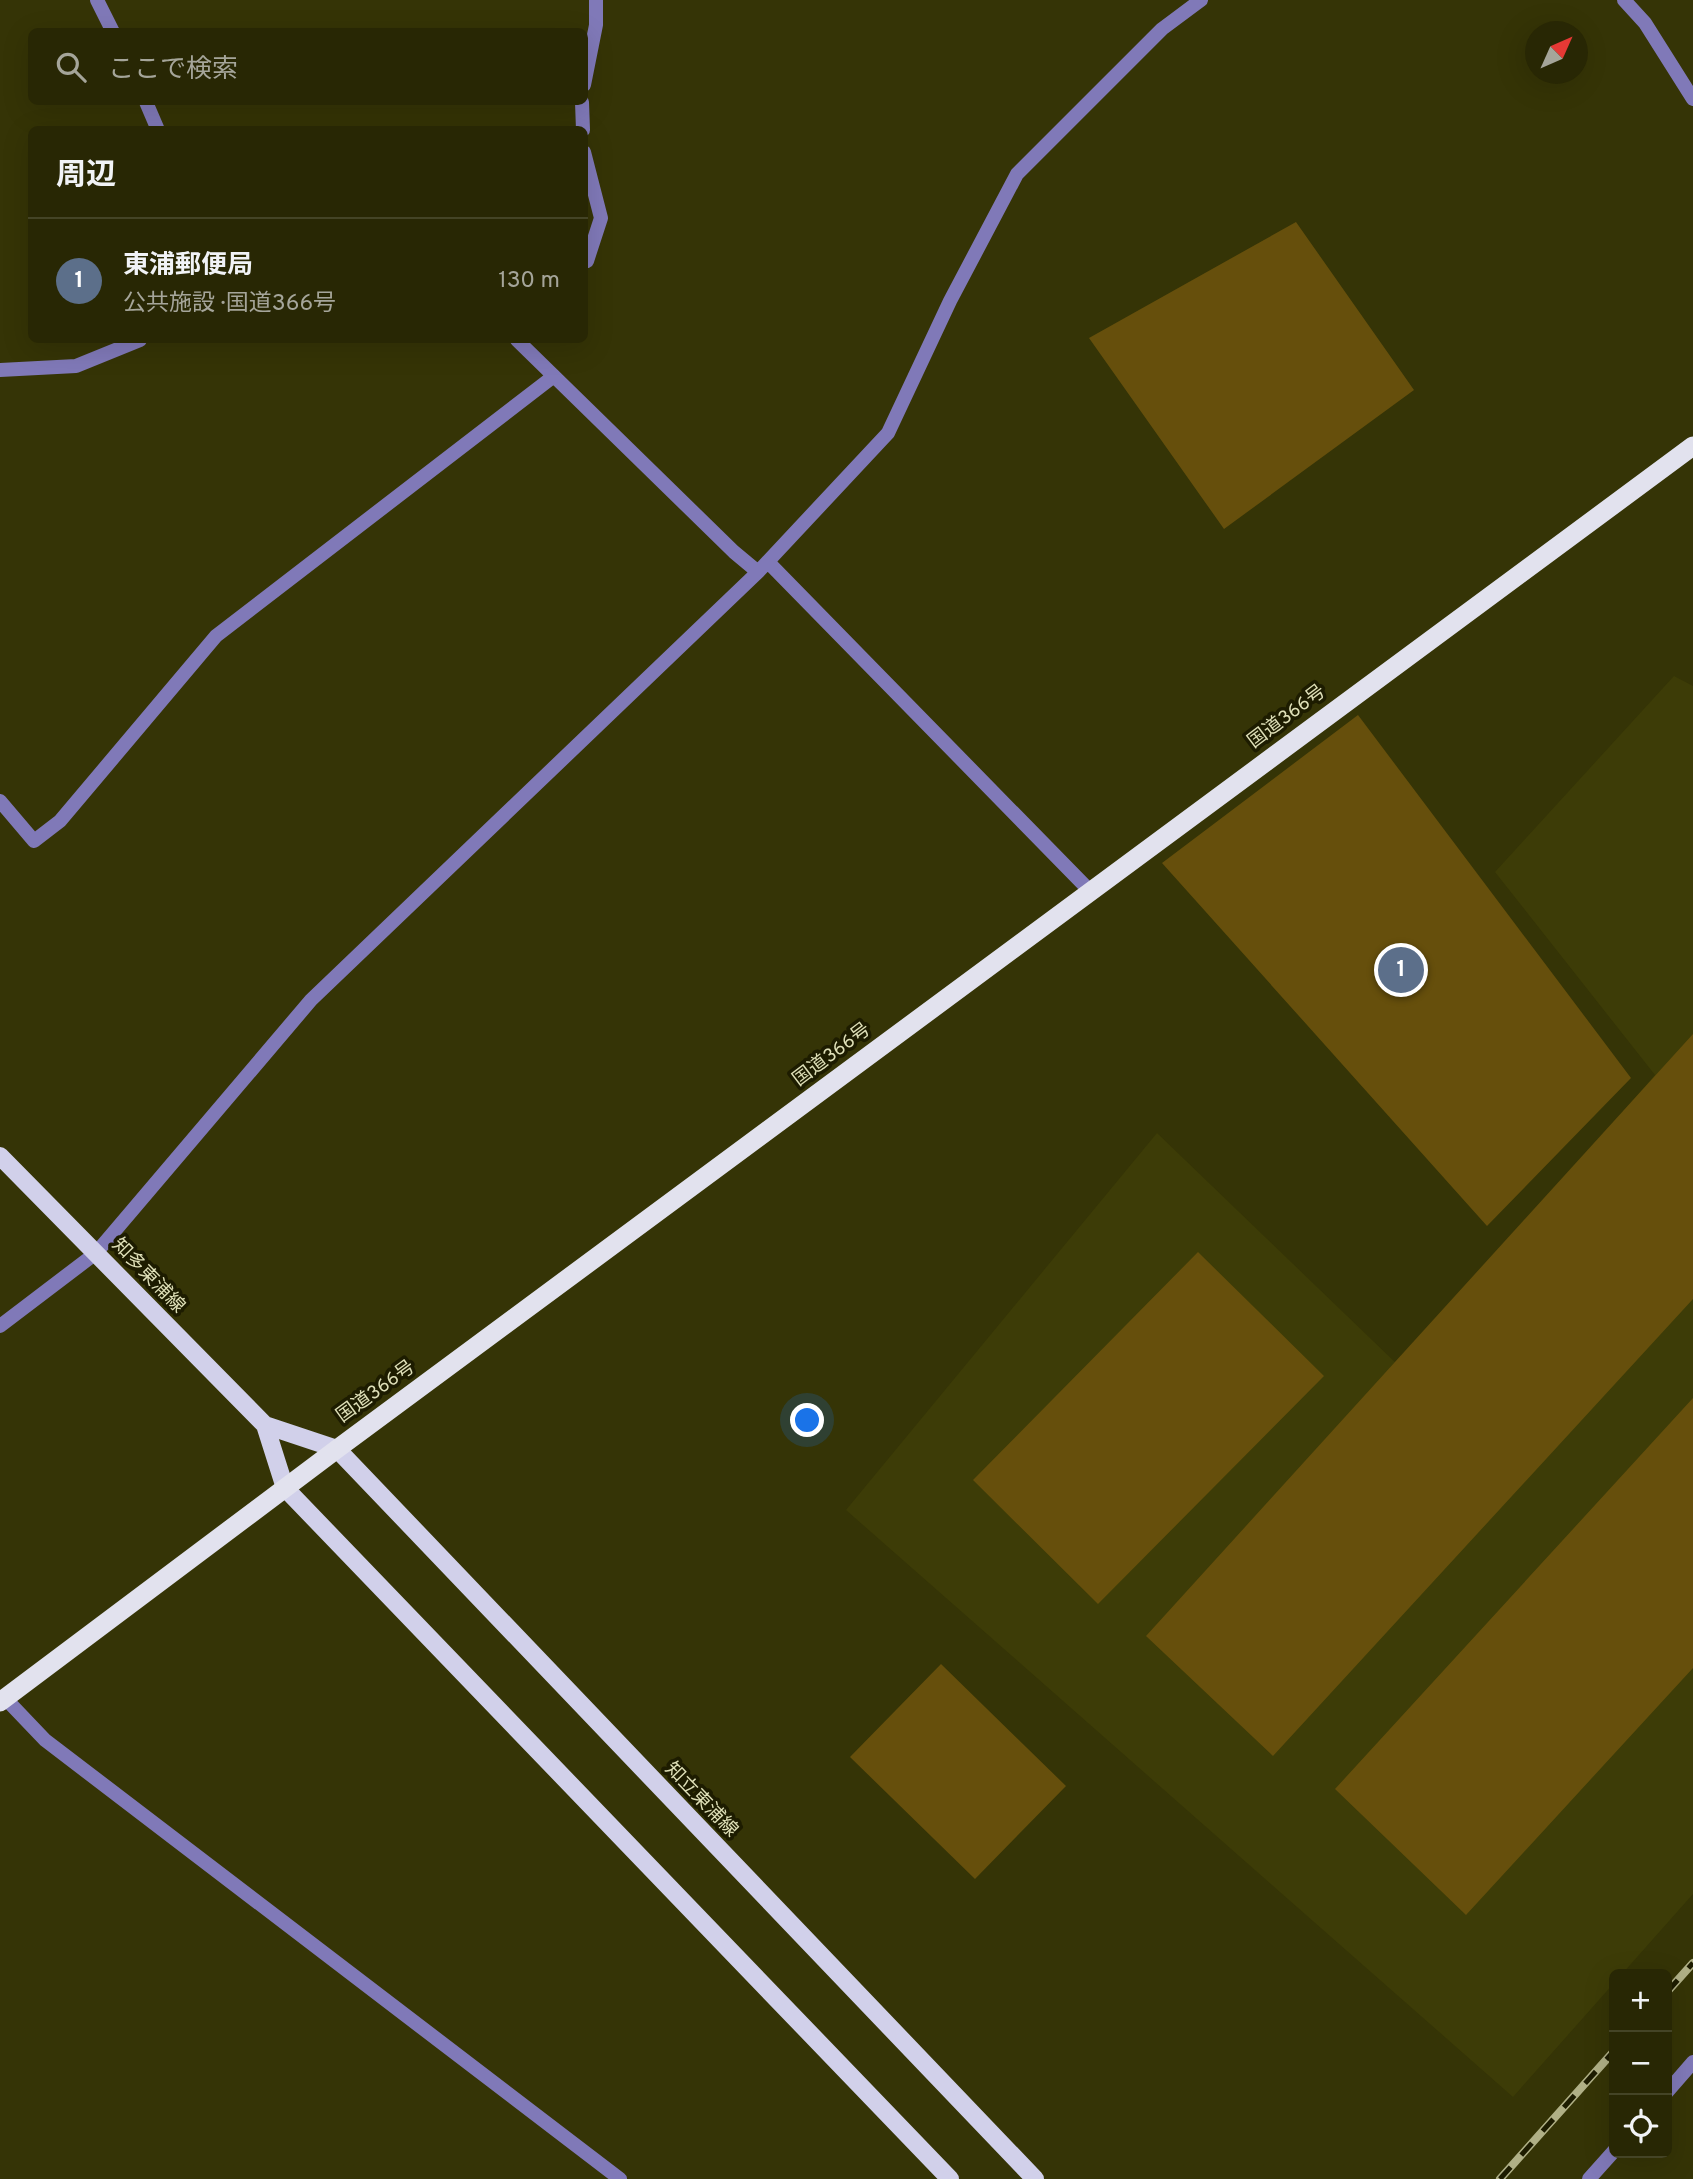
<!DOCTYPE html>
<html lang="ja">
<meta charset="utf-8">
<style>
body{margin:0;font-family:Overpass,"Noto Sans JP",sans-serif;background:#302f0e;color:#f1f3f6}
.controls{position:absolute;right:21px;bottom:21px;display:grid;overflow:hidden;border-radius:10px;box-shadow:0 7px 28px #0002}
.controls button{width:63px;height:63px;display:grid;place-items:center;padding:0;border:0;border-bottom:2px solid #444426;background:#282704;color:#f1f3f6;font:35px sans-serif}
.compass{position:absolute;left:1525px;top:21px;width:63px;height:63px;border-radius:50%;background:#282704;box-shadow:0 7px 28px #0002;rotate:45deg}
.you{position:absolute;left:808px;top:1421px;width:24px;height:24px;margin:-18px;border:5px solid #fff;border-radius:50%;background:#1a73e8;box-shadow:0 0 0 10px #1a73e833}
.badge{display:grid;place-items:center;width:46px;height:46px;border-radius:50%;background:#db2777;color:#fff;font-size:23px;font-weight:700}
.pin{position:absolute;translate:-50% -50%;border:4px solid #fff;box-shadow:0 2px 7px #0006}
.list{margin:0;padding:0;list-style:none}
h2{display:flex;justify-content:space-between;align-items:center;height:91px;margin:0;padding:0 28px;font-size:30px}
h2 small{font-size:23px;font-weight:400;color:#a5a59a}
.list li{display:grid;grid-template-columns:46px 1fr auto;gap:21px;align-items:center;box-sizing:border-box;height:126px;padding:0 28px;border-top:2px solid #444426}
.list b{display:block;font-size:26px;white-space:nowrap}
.list p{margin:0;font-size:23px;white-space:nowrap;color:#a5a59a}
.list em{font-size:23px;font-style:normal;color:#a5a59a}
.icon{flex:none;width:38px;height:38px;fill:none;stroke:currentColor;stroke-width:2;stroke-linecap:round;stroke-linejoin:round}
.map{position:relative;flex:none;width:1693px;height:2179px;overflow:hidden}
.search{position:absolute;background:#282704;box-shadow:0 7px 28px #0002;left:28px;top:28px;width:560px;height:77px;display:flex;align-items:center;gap:18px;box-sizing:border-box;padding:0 24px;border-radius:10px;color:#a5a59a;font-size:26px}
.panel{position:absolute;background:#282704;box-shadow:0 7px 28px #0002;left:28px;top:126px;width:560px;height:217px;border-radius:10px}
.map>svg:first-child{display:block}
.built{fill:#3d3c07}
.building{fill:#664f0c}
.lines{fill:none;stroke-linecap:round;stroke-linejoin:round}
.minor{stroke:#8079b8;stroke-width:14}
.primary{stroke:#d1d0ea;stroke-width:18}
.trunk{stroke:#e2e2ee;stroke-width:19}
.rail-casing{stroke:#b0b086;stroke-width:8}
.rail{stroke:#1d1c00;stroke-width:5;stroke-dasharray:16;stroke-linecap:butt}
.labels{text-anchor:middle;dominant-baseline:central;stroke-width:7;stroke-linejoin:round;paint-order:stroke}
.street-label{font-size:19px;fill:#dedfb7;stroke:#1d1c00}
</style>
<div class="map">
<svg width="1693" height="2179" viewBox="0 0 1693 2179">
<rect width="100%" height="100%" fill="#353406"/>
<!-- built -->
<path class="built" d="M1674 676 1693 686V1894L1622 1974H1614V1983L1513 2097 846 1510 1157 1133 1399 1366 1655 1075 1495 872Z"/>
<!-- building -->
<path class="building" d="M1296 222 1414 390 1224 529 1089 338Z
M1358 715 1631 1078 1487 1226 1162 863Z
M1693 1034V1299L1273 1756 1146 1636Z
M1198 1252 1324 1376 1098 1604 973 1480Z
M1693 1398V1668L1466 1915 1335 1789Z
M941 1664 1066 1786 975 1879 850 1757Z"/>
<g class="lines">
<!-- minor -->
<path class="minor" d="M97 0 113 32
M1624 0 1645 23 1693 99
M584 85 596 25V0
M146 102 158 130
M582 102 583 130
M584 152 601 218 587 261 584 262
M517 340 734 552 758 572
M0 370 76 366 140 340
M768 562 1091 892
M0 801 34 841 60 821 216 636 554 376
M0 1326 96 1253 311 1000 758 572 888 433 950 301 1017 174 1162 29 1201 0
M5 1698 45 1740 620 2179
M1667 2092 1693 2062
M1589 2179 1614 2151"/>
<!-- primary -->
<path class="primary" d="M0 1156 265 1425 285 1488 950 2179
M265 1425 337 1449 1035 2179"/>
<!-- trunk -->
<path class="trunk" d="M0 1702 337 1449 1693 446"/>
<defs>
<path id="rail" d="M1667 1992 1693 1963
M1500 2179 1614 2051"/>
</defs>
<!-- rail casing -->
<use href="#rail" class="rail-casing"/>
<!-- rail -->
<use href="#rail" class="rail"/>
</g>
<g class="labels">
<!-- street labels -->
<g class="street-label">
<text transform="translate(1287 717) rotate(-37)">国道366号</text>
<text transform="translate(832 1055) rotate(-37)">国道366号</text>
<text transform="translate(148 1276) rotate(46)">知多東浦線</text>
<text transform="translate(376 1392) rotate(-36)">国道366号</text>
<text transform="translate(701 1800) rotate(46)">知立東浦線</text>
</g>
</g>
</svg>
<div class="controls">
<button>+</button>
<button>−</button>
<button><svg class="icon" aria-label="locate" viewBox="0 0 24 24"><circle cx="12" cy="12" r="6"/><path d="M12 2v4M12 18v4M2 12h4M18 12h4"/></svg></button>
</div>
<svg class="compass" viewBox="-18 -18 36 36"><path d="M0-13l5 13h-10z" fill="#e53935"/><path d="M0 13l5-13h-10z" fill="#a5a59a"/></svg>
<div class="you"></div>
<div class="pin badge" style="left:1401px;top:970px;background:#5c6f8a">1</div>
<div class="search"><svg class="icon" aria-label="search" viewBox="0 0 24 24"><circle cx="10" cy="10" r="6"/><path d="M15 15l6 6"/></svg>ここで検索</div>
<section class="panel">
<h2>周辺<small></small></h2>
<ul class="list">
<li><span class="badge" style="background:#5c6f8a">1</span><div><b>東浦郵便局</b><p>公共施設 · 国道366号</p></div><em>130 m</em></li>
</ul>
</section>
</div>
